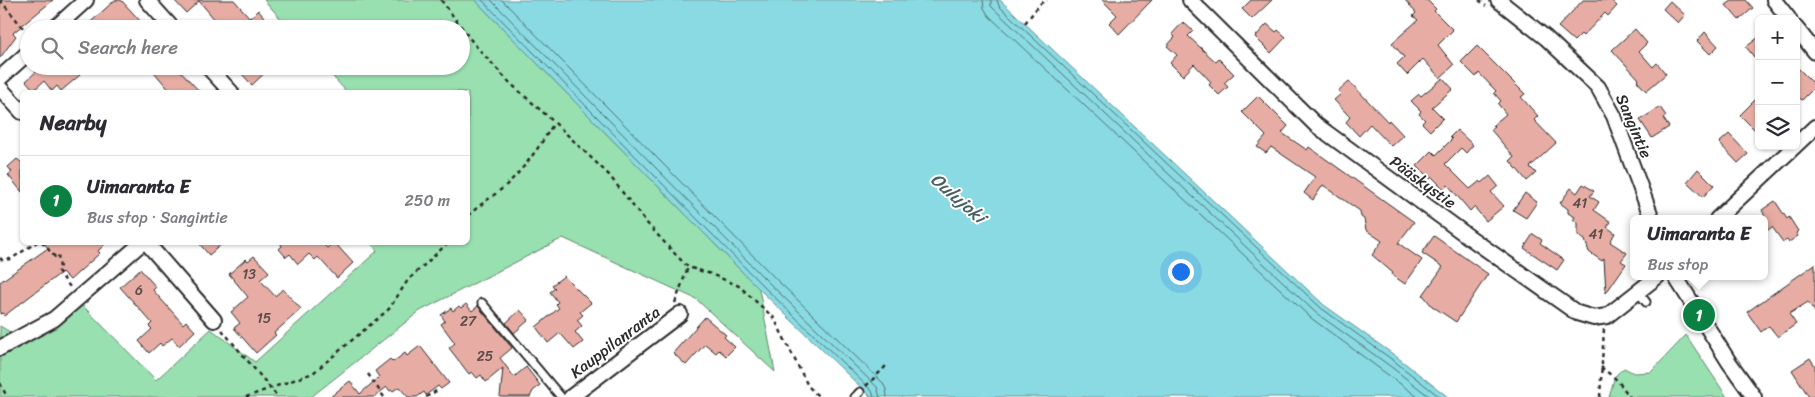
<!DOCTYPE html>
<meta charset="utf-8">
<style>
body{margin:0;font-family:Sriracha,sans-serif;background:#f2f2f3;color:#2b2b33}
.controls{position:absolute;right:15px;top:15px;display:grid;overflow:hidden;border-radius:8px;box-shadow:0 1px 4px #0004}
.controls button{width:45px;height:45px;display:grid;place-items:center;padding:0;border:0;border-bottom:1px solid #e1e1e2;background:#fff;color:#2b2b33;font:25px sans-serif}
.you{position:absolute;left:1180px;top:271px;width:18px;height:18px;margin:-12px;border:4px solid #fff;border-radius:50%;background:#1a73e8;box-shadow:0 0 0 8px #1a73e833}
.badge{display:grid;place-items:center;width:32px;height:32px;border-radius:50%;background:#0b8043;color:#fff;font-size:16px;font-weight:700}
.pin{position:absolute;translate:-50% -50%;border:2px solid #fff;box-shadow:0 1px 5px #0006}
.popup{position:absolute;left:1630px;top:215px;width:138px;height:65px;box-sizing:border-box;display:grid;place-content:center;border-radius:8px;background:#fff;filter:drop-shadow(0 1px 4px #0005);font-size:16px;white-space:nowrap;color:#7c7c81}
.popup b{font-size:19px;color:#2b2b33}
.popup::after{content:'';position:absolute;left:50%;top:100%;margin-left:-10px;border:10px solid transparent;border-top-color:#fff}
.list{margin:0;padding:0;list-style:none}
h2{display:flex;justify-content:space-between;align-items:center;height:65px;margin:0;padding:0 20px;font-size:21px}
h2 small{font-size:16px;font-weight:400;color:#7c7c81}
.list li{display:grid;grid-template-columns:32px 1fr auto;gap:15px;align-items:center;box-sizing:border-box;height:90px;padding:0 20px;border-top:1px solid #e1e1e2}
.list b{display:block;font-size:19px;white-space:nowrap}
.list p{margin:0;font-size:16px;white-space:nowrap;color:#7c7c81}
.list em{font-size:16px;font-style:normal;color:#7c7c81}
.icon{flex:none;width:28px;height:28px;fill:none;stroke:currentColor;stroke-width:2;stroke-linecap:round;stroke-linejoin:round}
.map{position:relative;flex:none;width:1815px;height:397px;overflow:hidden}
.search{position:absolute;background:#fff;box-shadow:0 1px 4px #0004;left:20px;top:20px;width:450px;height:55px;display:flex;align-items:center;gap:12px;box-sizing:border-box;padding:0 18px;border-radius:28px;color:#7c7c81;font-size:19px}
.panel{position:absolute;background:#fff;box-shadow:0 1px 4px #0004;left:20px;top:90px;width:450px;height:155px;border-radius:8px}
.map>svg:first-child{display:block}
.green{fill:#98e0af;stroke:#62866d}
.water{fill:#89dae2;stroke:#639499}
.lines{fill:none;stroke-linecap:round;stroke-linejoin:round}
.shore{stroke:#517174;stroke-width:1}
.building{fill:#e7ada4;stroke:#2b2b2b}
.lane-casing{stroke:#2b2b2b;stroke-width:11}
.street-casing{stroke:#2b2b2b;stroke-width:18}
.path{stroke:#2b2b2b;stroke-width:2.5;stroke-dasharray:4 4;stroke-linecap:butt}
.lane{stroke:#fff;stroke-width:7}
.street{stroke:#fff;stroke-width:14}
.labels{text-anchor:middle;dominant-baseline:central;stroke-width:4;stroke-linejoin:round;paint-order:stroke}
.number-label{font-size:14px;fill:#5a4c49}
.street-label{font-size:16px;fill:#2b2b2b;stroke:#fff}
.water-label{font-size:18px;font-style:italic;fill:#476062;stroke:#fff}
</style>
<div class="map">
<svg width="1815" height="397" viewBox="0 0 1815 397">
<rect width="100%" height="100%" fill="#fff"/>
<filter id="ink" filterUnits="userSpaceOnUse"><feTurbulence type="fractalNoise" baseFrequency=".02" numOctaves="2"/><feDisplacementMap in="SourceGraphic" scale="10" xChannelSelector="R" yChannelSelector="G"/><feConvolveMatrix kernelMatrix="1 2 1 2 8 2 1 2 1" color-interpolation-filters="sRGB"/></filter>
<g filter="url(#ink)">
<!-- green -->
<path class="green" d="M264 0H475L759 289 775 372 696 299 563 238 420 311 311 397H0V326L10 332 24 346 82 305 156 380 211 329 255 362 377 251 371 243 468 242V92H347L323 66H461V29H290Z
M1686 335 1727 397H1609L1615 376 1624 368 1634 373 1651 372Z"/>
<!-- water -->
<path class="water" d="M475 0H1000L1324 305 1397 357 1448 397H871L759 289Z"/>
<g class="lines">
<!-- shore -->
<path class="shore" d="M482 0 763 286 872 391 874 397
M491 0 767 281 877 387 880 397
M502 0 773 276 882 382 886 389 887 397
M983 0 984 8 989 16 1311 318 1418 397
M991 0V6L995 10 1316 313 1390 366 1430 397
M997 0 999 6 1321 308 1394 361 1440 397"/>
</g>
<!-- building -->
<path class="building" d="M0 0H53L13 33 16 36 0 58Z
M115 0H121L142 23 136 29H117L113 24 108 29H83Z
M174 0H234L250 18 258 10 268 22 261 29H223L199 1 186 13Z
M1102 0H1152L1119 34 1109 23 1117 15Z
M1251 0H1272L1252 19 1242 9Z
M1405 0H1427L1436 9 1434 11 1453 30 1438 45 1454 65 1440 78 1423 59 1407 75 1397 64 1404 57 1392 43 1418 20 1413 16 1416 13Z
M1583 0H1611L1617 6 1608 16 1605 13 1583 36 1581 34 1574 41 1558 27Z
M1733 0H1746L1753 8 1739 20 1726 5Z
M1670 1 1685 15 1678 23 1663 9Z
M1183 22 1193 31 1188 36 1216 62 1219 59 1234 74 1224 83 1228 87 1219 95 1209 85 1211 82 1194 64 1183 76 1170 63 1177 55 1167 46 1175 37 1172 34Z
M1267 24 1276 32 1278 30 1286 37 1271 53 1255 37Z
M1635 29 1647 43 1639 51 1653 67 1657 63 1666 74 1646 91 1637 81 1639 79 1612 50Z
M1705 32 1718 46 1710 54 1697 41Z
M1759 37V63L1746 47Z
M1477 46 1525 94 1521 97 1538 116 1534 120 1556 143 1530 167 1536 173 1527 181 1510 161 1514 157 1491 130 1495 127 1493 125 1506 114 1498 104 1501 101 1494 93 1496 91 1479 73 1476 77 1461 62Z
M48 66H72L80 75 61 91 57 86 52 91 44 81 34 90 26 81 38 70 41 73Z
M149 66H176L200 92H171Z
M248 66H272L252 85 241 73Z
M1796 66 1815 85V87L1802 100 1796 95Z
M1443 78 1453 89 1432 107 1443 118 1430 131 1422 123 1425 120 1419 114 1421 111 1411 101 1419 94 1421 96Z
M1349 81 1388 122 1389 120 1403 135 1391 146 1370 124 1359 136 1346 122 1350 117 1334 100 1341 94 1338 91Z
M1258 96 1288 126 1282 133 1307 150 1309 147 1414 222 1398 243 1422 260 1405 284 1392 275 1393 273 1372 255 1382 241 1366 230 1364 219 1361 217 1360 211 1323 185 1313 200 1304 193 1315 177 1271 147 1266 153 1257 147 1266 136 1242 112Z
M1759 96V134L1740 115Z
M1660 107 1666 116 1663 118 1669 127 1652 138 1640 120Z
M1457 130 1473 145 1466 153 1461 148 1445 164 1470 189 1480 181 1482 183 1490 176 1498 186 1491 192 1504 206 1486 221 1474 207 1470 211 1448 185 1444 189 1432 177 1430 179 1417 166 1432 151 1436 155 1452 139 1450 137Z
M1729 134 1748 154 1738 163 1719 143Z
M17 159 22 163V192L8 175 12 172 8 167Z
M1698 169 1714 185 1703 197 1687 182Z
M1583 184 1594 191 1590 196 1599 202 1594 210 1611 222 1607 227 1615 233 1610 242 1627 253 1621 261 1626 264 1606 293 1604 258 1602 261 1589 252 1585 240 1578 235V223L1573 220 1575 217 1568 213V209L1560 203 1571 188 1577 193Z
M1525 193 1537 202 1526 218 1513 210Z
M1775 201 1787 219 1789 217 1798 231 1796 233 1798 236 1789 242 1787 240 1783 242 1772 227 1764 233V214L1762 210Z
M1533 234 1542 240 1540 243 1564 260 1557 270 1524 248Z
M1434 236 1488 274 1456 322 1432 306 1423 295 1443 267 1422 253Z
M43 242H107L98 251 100 253 70 280 62 272 4 316 3 313 0 314V282L48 248Z
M198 242H224L209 255Z
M280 242H321L327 248 334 242 353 263 337 278 318 257 315 260 309 254 298 264 290 254 286 257 279 249 282 246Z
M254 256 269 272 260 280 275 296 283 289 301 309 274 333 276 335 256 353 234 328 240 323 231 312 248 297 229 274 246 259 248 261Z
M1815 264V312L1808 302 1789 314 1796 324 1778 337 1769 326 1761 332 1747 312Z
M140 269 156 287 153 290 159 297 183 324 186 321 195 331 179 346 172 338 162 346 160 343 149 353 139 341 152 329 149 326 152 323 120 287Z
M564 276 591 303 580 312 583 315 577 320 582 326 575 332 583 342 574 349 560 333 548 343 536 327 559 308 556 304 558 302 550 292 555 288 552 285Z
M466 304 472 311 478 306 512 348 500 358 514 377 526 367 540 385 533 391 530 397H500L503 368 486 382 481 375 477 378 472 372 469 374 449 348 455 343 441 324 445 321 441 315 451 308 453 311 459 306 461 308Z
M520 310 529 320 514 333 506 323Z
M705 317 726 335 724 337 735 347 726 356 719 350 716 353 705 344 686 365 673 353Z
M420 346 449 383 441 389 438 386 426 395 424 392 417 397H408L399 387 393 391 392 390 390 391 387 387 374 397H330L350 381 360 394 379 377 375 371 390 359 393 362 405 353 407 356Z
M1810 358 1815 366V397H1809L1792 370Z"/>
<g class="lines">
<defs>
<path id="lane" d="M1638 292 1646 302
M482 303 561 397
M855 397 860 392"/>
<path id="street" d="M147 0 173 29
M1190 0 1316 125 1469 237 1577 313 1594 318 1607 316 1658 276
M1498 0 1546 38 1598 87 1614 116 1652 219
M1774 0 1789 19
M1796 28 1815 52
M54 29 86 0
M207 66 231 92
M0 78 29 52
M0 88 22 112
M1796 145 1815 127
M1717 219 1795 146
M146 242 214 320
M1675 276 1729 362 1754 397
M0 348 54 319 143 242
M571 397 680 314"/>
</defs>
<!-- lane casing -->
<use href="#lane" class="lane-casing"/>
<!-- street casing -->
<use href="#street" class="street-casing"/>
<!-- path -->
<path class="path" d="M0 0 29 35
M441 0 474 44 510 83 554 122 609 175 644 220 676 255 688 267 711 274 739 286 774 318 808 386 819 397
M1479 0 1486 6
M1025 23 1041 3 1047 0
M468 216C479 205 492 197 504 187 525 168 540 146 554 123
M42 242 55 257 58 255 60 268 58 271 70 287
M0 258 2 260 11 259 37 242
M675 303 688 267
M222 330 278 397
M1601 367 1617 380 1630 397
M368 374 384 397
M0 383 7 397
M866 386 886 366
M246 397 313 373 389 309 408 280 449 242
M426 397 438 390
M1600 397 1604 329"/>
<!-- lane -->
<use href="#lane" class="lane"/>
<!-- street -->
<use href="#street" class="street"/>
</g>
</g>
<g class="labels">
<!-- number labels -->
<g class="number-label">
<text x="1580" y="203">41</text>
<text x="1596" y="234">41</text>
<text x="249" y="274">13</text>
<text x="139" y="290">6</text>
<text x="264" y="318">15</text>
<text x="468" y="321">27</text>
<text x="485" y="356">25</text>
</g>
<!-- street labels -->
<g class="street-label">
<text transform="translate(1634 126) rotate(67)">Sangintie</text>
<text transform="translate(1423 182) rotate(36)">Pääskystie</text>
<text transform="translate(615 342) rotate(-37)">Kauppilanranta</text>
</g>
<!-- water labels -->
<g class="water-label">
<text transform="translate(958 198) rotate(41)">Oulujoki</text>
</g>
</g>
</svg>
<div class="controls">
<button>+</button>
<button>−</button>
<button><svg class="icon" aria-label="layers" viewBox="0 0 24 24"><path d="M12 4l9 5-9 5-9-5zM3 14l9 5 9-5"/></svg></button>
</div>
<div class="you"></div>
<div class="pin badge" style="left:1699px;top:315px">1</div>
<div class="popup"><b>Uimaranta E</b>Bus stop</div>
<div class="search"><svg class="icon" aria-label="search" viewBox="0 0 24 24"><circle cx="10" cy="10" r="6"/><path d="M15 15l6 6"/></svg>Search here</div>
<section class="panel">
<h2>Nearby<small></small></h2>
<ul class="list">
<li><span class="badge">1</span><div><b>Uimaranta E</b><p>Bus stop · Sangintie</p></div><em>250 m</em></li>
</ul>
</section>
</div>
